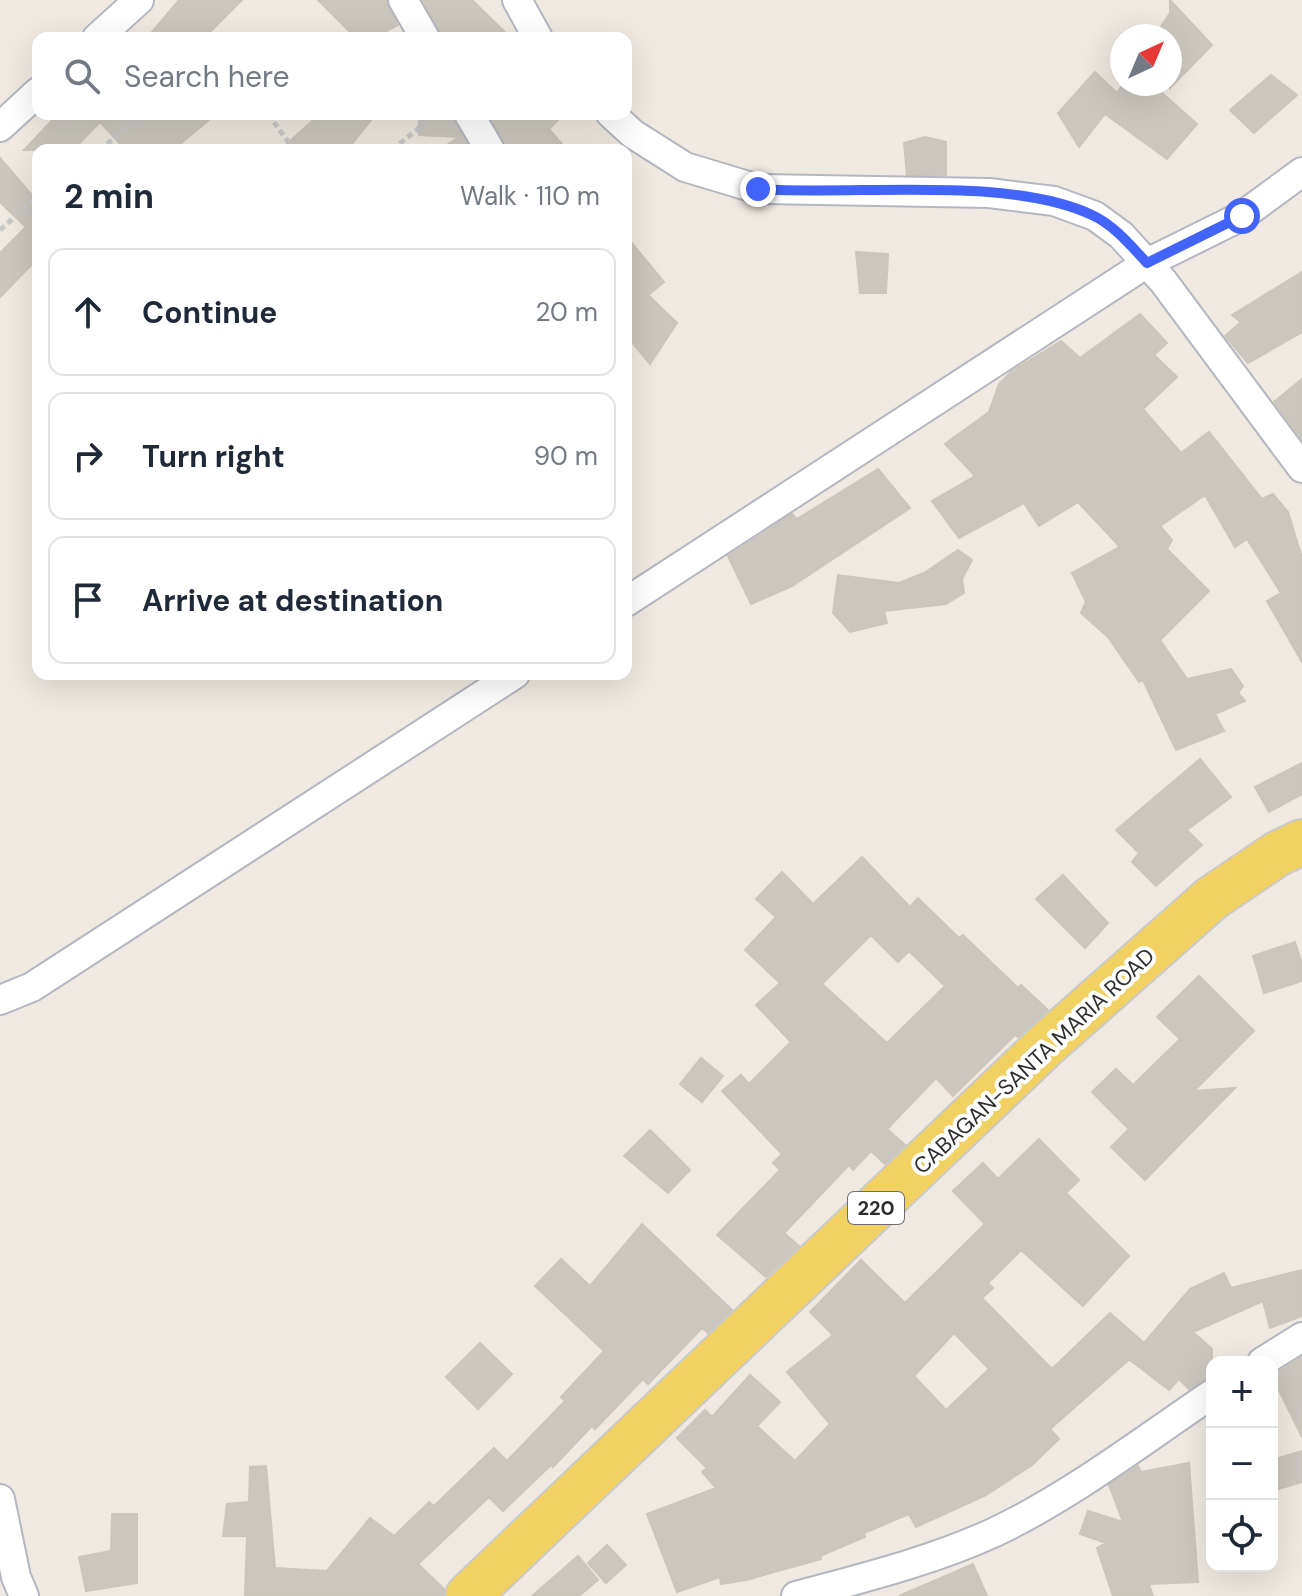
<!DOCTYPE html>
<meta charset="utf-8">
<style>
body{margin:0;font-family:"DM Sans",sans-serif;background:#f6f6f7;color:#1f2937}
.controls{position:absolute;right:24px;bottom:24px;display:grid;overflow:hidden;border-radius:16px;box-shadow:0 8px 32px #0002}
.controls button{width:72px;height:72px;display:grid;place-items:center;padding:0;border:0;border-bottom:2px solid #e0e1e3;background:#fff;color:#1f2937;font:40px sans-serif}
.compass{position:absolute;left:1110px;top:24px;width:72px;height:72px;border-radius:50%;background:#fff;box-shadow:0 8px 32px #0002;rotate:44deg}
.stop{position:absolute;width:24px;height:24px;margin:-18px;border:6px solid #4264fb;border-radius:50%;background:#fff}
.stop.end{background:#4264fb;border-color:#fff;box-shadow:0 2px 8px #0008}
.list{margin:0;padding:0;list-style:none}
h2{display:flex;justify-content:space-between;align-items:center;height:104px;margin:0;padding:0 32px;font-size:34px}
h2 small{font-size:26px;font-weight:400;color:#747a83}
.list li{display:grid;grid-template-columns:52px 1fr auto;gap:24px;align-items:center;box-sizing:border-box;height:128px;margin:0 16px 16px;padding:0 16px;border:2px solid #e0e1e3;border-radius:16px}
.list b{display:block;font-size:30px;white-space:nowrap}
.list em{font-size:26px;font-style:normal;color:#747a83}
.icon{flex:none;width:44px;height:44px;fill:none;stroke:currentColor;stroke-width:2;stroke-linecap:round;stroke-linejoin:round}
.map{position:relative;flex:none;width:1302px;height:1596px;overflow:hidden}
.search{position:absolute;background:#fff;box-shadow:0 8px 32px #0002;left:32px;top:32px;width:600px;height:88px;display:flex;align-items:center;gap:20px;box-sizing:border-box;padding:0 28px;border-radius:16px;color:#747a83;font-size:30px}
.panel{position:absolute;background:#fff;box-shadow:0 8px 32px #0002;left:32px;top:144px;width:600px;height:536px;border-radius:16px}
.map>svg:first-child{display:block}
.building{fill:#cbc7bf;stroke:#cbc5ba;stroke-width:2;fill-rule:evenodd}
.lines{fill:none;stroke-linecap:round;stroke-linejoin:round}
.street-casing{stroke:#b4b7c1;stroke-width:32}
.primary-casing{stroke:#c9c9c9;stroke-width:48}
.path{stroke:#c9c9c9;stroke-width:5;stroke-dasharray:6 4;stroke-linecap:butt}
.street{stroke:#fff;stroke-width:28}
.primary{stroke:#f2d163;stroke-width:44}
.route{stroke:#4264fb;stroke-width:10}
.labels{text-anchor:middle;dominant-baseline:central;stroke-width:8;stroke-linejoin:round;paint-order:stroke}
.shield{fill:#fff;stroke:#6d6d6d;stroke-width:2}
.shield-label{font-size:20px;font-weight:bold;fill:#2e2e2e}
.street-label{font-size:22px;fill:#2e2e2e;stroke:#fff}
</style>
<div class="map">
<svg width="1302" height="1596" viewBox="0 0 1302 1596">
<rect width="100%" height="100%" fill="#efe9e1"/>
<!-- building -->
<path class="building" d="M179 0H242L204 38H147Z
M318 0H386L398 25 373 38H356Z
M423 0H472L511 38H442Z
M1170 0 1212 45 1170 88V36H1155L1170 13Z
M1095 72 1117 93 1123 84H1152L1197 124 1167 159 1105 114 1079 147 1058 113Z
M1271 75 1297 95 1254 133 1230 110Z
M58 114H216L173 150H126L100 122 73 150H24Z
M320 114H376L347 150H280Z
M419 114H452L470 150H439L459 137 419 135Z
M489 114H564L549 129 567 150H507Z
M925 137 946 142V175H907L904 143Z
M0 158 38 202V258L0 297V253L26 227 0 202Z
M626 236 664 282 648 295 677 323 650 364 626 335Z
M856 252 888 254 886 293H860Z
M1302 272V332L1248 363 1225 336 1241 322 1232 315Z
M1140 314 1167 343 1154 355 1177 377 1143 409 1181 453 1209 432 1262 499 1273 494 1288 512 1302 558V662L1267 601 1281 593 1247 539 1235 547 1205 495 1160 526 1172 540 1167 549 1209 591 1160 640 1187 679 1231 669 1243 686 1238 693 1245 701 1215 714 1224 731 1176 750 1143 680 1139 682 1108 637 1081 613 1086 602 1072 573 1120 547 1078 502 1039 526 1024 503 959 538 932 501 975 476 945 444 989 412 999 384 1012 371 1061 341 1080 358Z
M1302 379V440L1274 402Z
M878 469 910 508 792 586 751 604 728 556 792 514 797 519Z
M958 550 972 560 962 579 964 593 946 604 884 611 887 623 850 632 833 613 838 575 899 583 924 573Z
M1200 759 1231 797 1187 830 1202 845 1156 886 1132 862 1139 853 1116 830Z
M1302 763V794L1269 812 1255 787Z
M862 857 910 907 918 898 959 938 963 935 1018 988 1021 985 1048 1010 1018 1037 1015 1035 953 1096 936 1078 887 1129 905 1145 885 1164 871 1151 853 1170 849 1165 784 1233 799 1246 766 1277 717 1235 780 1170 773 1163 782 1154 722 1091 741 1075 749 1084 791 1042 756 1005 780 983 745 950 776 917 756 899 782 872 813 904ZM871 935 898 962 909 951 945 986 887 1043 822 984Z
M1063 875 1108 923 1085 948 1036 899Z
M1295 942 1302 964V981L1264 993 1253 956Z
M1199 976 1254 1031 1194 1091 1235 1088 1145 1180 1111 1147 1129 1129 1092 1092 1116 1069 1133 1085 1180 1039 1157 1017Z
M701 1058 723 1076 702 1102 680 1084Z
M650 1130 690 1170 668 1193 624 1156Z
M1039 1139 1079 1180 1066 1193 1129 1256 1083 1306 1021 1250 988 1283 993 1288 982 1298 1052 1369 1110 1313 1144 1343 1190 1289 1224 1273 1231 1288 1302 1270V1316L1270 1328 1263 1301 1193 1332 1212 1349V1377L1189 1389 1179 1379 1169 1390 1130 1360 1133 1356 1050 1429 1059 1439 1032 1465 986 1495 916 1527 909 1514 864 1533 865 1537 820 1556 821 1559 746 1580 721 1584 720 1577 677 1592 647 1514 716 1488 702 1472 707 1468 677 1438 705 1410 712 1417 750 1375 780 1402 757 1426 795 1461 830 1424 787 1372 833 1335 810 1312 861 1260 905 1303 985 1224 953 1191 983 1163 998 1179ZM954 1333 989 1369 946 1410 914 1376Z
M642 1224 732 1310 708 1333 702 1328 648 1384 643 1379 595 1429 592 1426 553 1467 551 1465 503 1511 489 1497 418 1564 444 1589V1596H245L247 1536H223L227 1504 249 1502 250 1467 266 1466 275 1568 327 1571 370 1518 394 1536 429 1502 434 1506 494 1448 507 1461 565 1401 561 1397 604 1351 535 1286 561 1259 590 1286Z
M480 1343 512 1374 478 1409 446 1377Z
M1302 1357V1437L1272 1376Z
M1302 1451V1482L1272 1491V1460Z
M1189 1463 1198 1582 1149 1584 1153 1596H1113L1097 1548 1106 1543 1080 1534 1088 1511 1123 1522 1109 1485 1138 1466 1141 1472Z
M112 1514H137V1583L86 1591 79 1557 111 1551Z
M607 1545 626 1565 606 1583 588 1563Z
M578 1556 598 1580 579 1596H532Z
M973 1564 987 1596H899Z"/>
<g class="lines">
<defs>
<path id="street" d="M403 0 425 38
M517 0 538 38
M97 38 139 0
M469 114 490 150
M611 114 633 134 685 167 758 189 989 193 1054 201 1095 216 1121 235 1163 281 1302 468
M0 127 38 92
M626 602 1147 263 1242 216 1302 172
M0 1000 32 987 515 674
M1262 1362 1302 1337
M0 1499 16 1577 24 1596
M796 1596C863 1578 932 1561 995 1532 1071 1496 1142 1441 1212 1394"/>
<path id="primary" d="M468 1596 1047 1044 1212 898 1277 854 1302 842"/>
</defs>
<!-- street casing -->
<use href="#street" class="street-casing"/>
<!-- primary casing -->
<use href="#primary" class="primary-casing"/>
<!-- path -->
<path class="path" d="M268 114 294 150
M99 150 146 114
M392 150 436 114
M0 230 38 196"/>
<!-- street -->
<use href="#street" class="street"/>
<!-- primary -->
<use href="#primary" class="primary"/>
</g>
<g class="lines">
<!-- route -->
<path class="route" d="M758 189C856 196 1006 175 1092 215 1114 225 1131 246 1147 263L1242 216"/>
</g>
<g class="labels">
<!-- shield labels -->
<rect class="shield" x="848" y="1192" width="56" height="32" rx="6"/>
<g class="shield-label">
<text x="876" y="1208">220</text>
</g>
<!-- street labels -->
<g class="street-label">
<text transform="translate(1034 1061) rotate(-43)">CABAGAN-SANTA MARIA ROAD</text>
</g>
</g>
</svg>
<div class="controls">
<button>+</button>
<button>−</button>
<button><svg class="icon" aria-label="locate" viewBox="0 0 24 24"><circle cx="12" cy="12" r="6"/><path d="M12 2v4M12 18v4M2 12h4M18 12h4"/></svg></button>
</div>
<svg class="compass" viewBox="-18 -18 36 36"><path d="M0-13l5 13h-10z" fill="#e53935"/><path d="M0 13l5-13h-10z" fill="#747a83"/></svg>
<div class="stop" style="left:1242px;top:216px"></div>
<div class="stop end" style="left:758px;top:189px"></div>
<div class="search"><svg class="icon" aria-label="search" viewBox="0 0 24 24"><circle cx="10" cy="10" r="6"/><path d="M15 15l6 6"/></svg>Search here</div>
<section class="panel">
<h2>2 min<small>Walk · 110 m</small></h2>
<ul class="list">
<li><svg class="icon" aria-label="ahead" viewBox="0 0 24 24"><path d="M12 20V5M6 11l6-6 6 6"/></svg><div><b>Continue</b></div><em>20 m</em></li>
<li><svg class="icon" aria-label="right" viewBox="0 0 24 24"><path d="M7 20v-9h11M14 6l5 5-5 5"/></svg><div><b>Turn right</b></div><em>90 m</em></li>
<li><svg class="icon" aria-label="arrive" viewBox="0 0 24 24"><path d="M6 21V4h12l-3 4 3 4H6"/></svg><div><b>Arrive at destination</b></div></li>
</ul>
</section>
</div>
